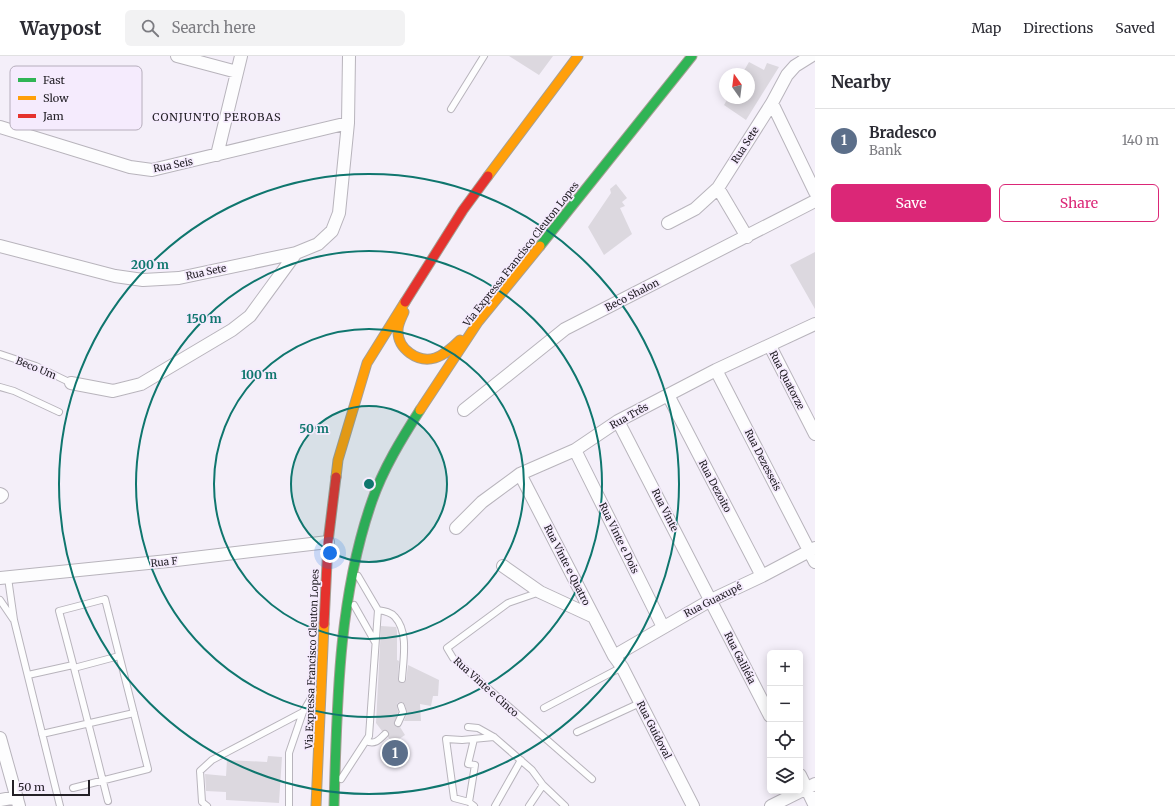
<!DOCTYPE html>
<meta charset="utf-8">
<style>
body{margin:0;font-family:Merriweather,serif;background:#f2f2f3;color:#2b2b33}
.controls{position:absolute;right:12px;bottom:12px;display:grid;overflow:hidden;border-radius:6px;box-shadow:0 2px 10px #0003}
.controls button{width:36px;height:36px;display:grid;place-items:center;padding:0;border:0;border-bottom:1px solid #e1e1e2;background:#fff;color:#2b2b33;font:20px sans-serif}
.compass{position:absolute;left:719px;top:12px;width:36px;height:36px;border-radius:50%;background:#fff;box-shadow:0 2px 10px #0003;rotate:346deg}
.scale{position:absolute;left:12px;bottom:10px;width:78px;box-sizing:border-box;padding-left:4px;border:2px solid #232026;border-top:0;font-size:11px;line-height:14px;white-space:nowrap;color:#232026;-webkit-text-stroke:3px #f5ebfd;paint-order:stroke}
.you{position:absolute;left:330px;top:497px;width:14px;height:14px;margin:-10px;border:3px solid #fff;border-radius:50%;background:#1a73e8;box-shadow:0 0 0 6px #1a73e833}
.badge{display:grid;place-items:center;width:26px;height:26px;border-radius:50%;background:#db2777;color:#fff;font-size:13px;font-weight:700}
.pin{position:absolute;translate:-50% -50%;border:2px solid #fff;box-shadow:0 1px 4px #0006}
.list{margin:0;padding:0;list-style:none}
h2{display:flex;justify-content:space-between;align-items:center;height:52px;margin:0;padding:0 16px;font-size:17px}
h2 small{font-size:13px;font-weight:400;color:#7c7c81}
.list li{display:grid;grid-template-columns:26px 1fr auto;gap:12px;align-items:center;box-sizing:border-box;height:64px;padding:0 16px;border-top:1px solid #e1e1e2}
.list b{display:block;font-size:15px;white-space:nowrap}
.list p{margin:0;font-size:13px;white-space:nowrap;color:#7c7c81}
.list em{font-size:13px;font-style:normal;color:#7c7c81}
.actions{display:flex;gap:8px;padding:12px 16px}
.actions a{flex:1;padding:9px 0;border:1px solid #db2777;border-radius:6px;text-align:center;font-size:14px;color:#db2777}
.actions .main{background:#db2777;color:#fff}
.icon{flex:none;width:22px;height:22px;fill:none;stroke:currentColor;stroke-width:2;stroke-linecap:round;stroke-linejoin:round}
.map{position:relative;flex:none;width:815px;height:750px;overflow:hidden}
header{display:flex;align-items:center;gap:24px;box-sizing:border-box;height:56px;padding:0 20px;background:#fff;border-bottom:1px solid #e1e1e2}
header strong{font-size:19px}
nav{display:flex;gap:22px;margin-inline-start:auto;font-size:14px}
.search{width:280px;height:36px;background:#f2f2f3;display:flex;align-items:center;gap:10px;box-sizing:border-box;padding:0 14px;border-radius:6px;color:#7c7c81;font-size:15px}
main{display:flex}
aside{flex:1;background:#fff}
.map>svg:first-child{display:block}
.building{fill:#dcd8df}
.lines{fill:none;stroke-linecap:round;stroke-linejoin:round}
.lane-casing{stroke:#b8b4bc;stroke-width:8}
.street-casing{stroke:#b8b4bc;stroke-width:14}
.fast-casing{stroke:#a69f94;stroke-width:11}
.slow-casing{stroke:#a69f94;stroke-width:11}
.jam-casing{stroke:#a69f94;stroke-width:11}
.lane{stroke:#fdfdfe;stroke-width:6}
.street{stroke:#fdfdfe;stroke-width:12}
.fast{stroke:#30b455;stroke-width:9}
.slow{stroke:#ff9f0a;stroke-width:9}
.jam{stroke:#e5322d;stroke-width:9}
.ring{fill:none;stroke:#0f766e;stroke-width:2}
.labels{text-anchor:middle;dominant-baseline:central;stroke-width:3.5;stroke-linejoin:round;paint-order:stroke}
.street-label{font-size:10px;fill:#232026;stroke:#f5ebfd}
.neighbourhood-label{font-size:11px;letter-spacing:1px;fill:#232026;stroke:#f5ebfd}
.key{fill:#f5ebfd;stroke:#b6aebc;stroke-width:1}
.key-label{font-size:11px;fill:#232026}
.centre{fill:#0f766e;stroke:#f5ebfd;stroke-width:2}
.ring-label{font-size:12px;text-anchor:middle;font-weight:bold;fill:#0f766e;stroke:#f5ebfd;stroke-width:3.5;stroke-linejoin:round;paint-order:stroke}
</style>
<header>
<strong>Waypost</strong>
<div class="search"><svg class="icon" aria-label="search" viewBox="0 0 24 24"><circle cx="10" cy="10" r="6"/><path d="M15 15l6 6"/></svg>Search here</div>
<nav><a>Map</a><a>Directions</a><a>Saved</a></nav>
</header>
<main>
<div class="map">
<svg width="815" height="750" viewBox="0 0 815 750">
<rect width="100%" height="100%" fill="#f4eff9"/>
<!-- building -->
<path class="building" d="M509 0H553L539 19Z
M749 6 764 14 767 7 779 11 746 64 724 49 728 42H749V18H742Z
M616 128 627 142 622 146 625 150 620 152 632 178 604 199 588 171 611 137 610 133Z
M815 196V253L790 209Z
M381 570 396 571 397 575V604L399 605 398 623 399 626 402 627 406 625 408 609 439 624 438 640H433L431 650 420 648 421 665H404L407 657 405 649 402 646 397 647 398 656 394 668 397 671H400L405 679 393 687 388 681V675H382L376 667Z
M268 700 282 701 279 747 226 744V736L206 735 205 718 226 720 227 704 267 706Z"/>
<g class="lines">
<defs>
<path id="lane" d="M451 53 484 0
M0 298 36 310 71 327
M0 331 14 335 59 356
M8 522 14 564 60 750
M540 536 508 547 447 592 453 602 592 723
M0 544 13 563
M354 549 375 586
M378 554C384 555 391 556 395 561 409 576 403 605 402 623
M74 612 119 600
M28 619 73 609
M544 652 622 611
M398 667 403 656 401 650
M468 671 478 672 494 681 532 714 543 729 565 750
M577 676 640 647
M42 678 134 657
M366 685C375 689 379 684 385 678
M341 723 369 680 378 554 358 520
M73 732 148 713 105 543 59 555C76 618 92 682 108 745
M469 746 475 709 468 708 474 683
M207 750 202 746 200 715 212 704 303 656
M289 750V697L303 656 314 637
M474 750 469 746 454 742 446 683 462 684 494 681
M495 750 521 704
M529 750 543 729"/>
<path id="street" d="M177 0 237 16
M772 47 815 136
M0 71 130 111 152 114 348 67
M217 99 241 0
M718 132 747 181
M668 167 695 153 718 132 772 47 787 19 795 10 811 0
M0 190 115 220 143 224 179 222 296 197 318 188 332 175 339 157 348 67 349 0
M770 290 815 378
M716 314 815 506
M71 327 113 335 141 328 232 274 250 260 296 197
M668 339 762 520
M464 354 565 273 815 145
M618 365 770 660
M575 394 663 571
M520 418 614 600 622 611 693 750
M0 438 2 439 0 441
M456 472 482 446 520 418 575 394 618 365 716 314 815 268
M503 510 540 536 594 561
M0 522 168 505 328 486
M614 600 711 544 762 520 815 492
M0 682 19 750
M800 719 815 750
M0 744 17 741
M771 750 815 728"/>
<path id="fast" d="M540 190 692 0
M334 750C337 648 338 542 372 445 383 413 402 382 420 354"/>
<path id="slow" d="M488 120 578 0
M404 256C402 261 398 268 398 274 397 293 418 307 435 302 445 299 453 291 460 284
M420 354 478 266 540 190
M336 421 338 404 367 307 405 246
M316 750 324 568"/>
<path id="jam" d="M405 246 463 154 488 120
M324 568 328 486 336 421"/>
</defs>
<!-- lane casing -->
<use href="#lane" class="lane-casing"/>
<!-- street casing -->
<use href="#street" class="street-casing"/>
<!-- fast casing -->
<use href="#fast" class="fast-casing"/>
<!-- slow casing -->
<use href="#slow" class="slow-casing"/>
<!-- jam casing -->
<use href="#jam" class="jam-casing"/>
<!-- lane -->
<use href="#lane" class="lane"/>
<!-- street -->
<use href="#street" class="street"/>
<!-- fast -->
<use href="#fast" class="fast"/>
<!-- slow -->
<use href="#slow" class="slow"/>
<!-- jam -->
<use href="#jam" class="jam"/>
</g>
<!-- distance rings -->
<circle cx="369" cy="428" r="78" fill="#0f766e" fill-opacity=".12"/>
<g class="ring">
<circle cx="369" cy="428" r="78"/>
<circle cx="369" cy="428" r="155"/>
<circle cx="369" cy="428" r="233"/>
<circle cx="369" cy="428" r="310"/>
</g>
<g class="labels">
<!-- street labels -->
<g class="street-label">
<text transform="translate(745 89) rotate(-57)">Rua Sete</text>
<text transform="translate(173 109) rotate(-11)">Rua Seis</text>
<text transform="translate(521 198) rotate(-52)">Via Expressa Francisco Cleuton Lopes</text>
<text transform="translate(206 216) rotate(-12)">Rua Sete</text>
<text transform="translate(632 239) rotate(-27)">Beco Shalon</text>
<text transform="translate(36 312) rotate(22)">Beco Um</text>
<text transform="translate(787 324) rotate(63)">Rua Quatorze</text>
<text transform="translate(629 360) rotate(-29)">Rua Três</text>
<text transform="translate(763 404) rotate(63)">Rua Dezesseis</text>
<text transform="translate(715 430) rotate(62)">Rua Dezoito</text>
<text transform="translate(665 454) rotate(63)">Rua Vinte</text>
<text transform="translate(619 482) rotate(64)">Rua Vinte e Dois</text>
<text transform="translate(164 506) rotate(-6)">Rua F</text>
<text transform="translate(567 509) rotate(63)">Rua Vinte e Quatro</text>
<text transform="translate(713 544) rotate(-27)">Rua Guaxupé</text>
<text transform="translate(740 602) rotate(63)">Rua Galiléia</text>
<text transform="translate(312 603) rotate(-88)">Via Expressa Francisco Cleuton Lopes</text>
<text transform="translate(486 631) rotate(42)">Rua Vinte e Cinco</text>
<text transform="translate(654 674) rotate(63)">Rua Guidoval</text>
</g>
<!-- neighbourhood labels -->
<g class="neighbourhood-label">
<text x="217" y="61">CONJUNTO PEROBAS</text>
</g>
</g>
<!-- legend -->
<rect x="10" y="10" width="132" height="64" rx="6" class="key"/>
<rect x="18" y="22" width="18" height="4" fill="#30b455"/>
<rect x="18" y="40" width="18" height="4" fill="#ff9f0a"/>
<rect x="18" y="58" width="18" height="4" fill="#e5322d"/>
<g class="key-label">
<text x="43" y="28">Fast</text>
<text x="43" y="46">Slow</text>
<text x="43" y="64">Jam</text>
</g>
<circle cx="369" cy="428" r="6" class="centre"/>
<g class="ring-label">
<text x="150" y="213">200 m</text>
<text x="204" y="267">150 m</text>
<text x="259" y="323">100 m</text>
<text x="314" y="377">50 m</text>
</g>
</svg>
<div class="controls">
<button>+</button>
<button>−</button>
<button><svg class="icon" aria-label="locate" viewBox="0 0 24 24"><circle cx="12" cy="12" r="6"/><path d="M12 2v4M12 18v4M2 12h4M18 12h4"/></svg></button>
<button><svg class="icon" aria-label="layers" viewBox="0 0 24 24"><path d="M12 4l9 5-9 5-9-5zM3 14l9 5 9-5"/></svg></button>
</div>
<svg class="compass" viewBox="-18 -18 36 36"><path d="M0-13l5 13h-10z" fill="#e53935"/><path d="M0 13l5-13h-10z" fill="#7c7c81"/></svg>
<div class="scale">50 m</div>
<div class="you"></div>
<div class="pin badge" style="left:395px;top:697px;background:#5c6f8a">1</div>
</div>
<aside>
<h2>Nearby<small></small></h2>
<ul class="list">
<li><span class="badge" style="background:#5c6f8a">1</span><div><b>Bradesco</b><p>Bank</p></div><em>140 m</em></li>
</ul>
<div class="actions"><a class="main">Save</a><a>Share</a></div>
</aside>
</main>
